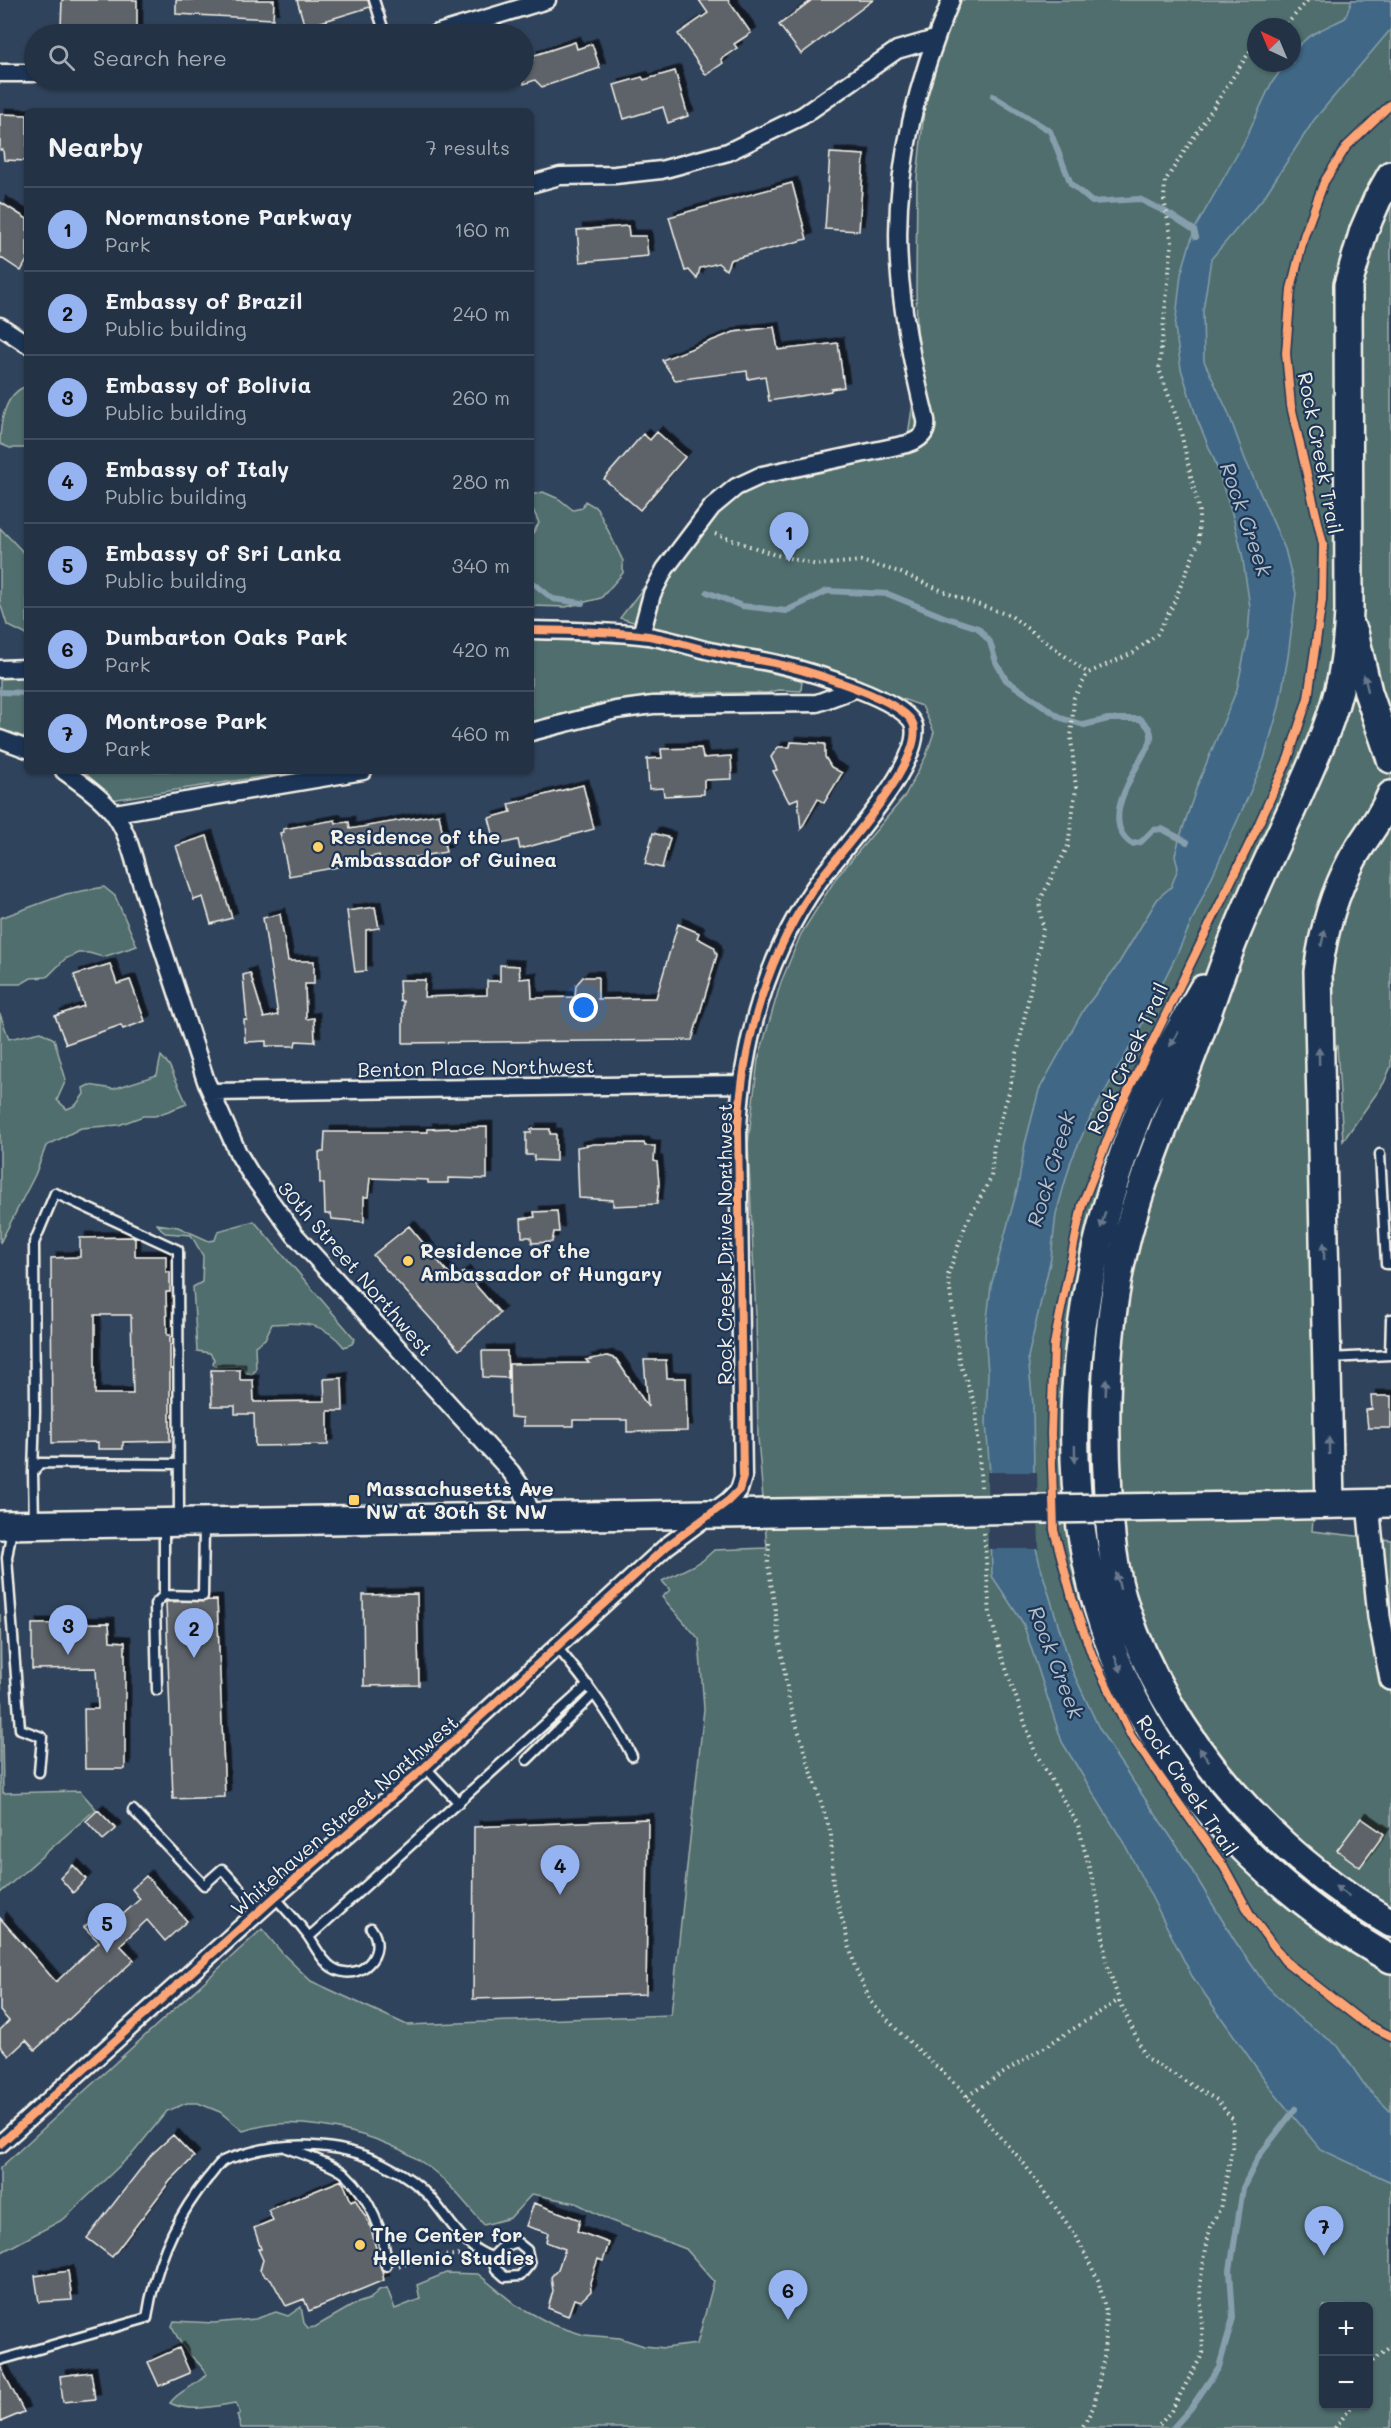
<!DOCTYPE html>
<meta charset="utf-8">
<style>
body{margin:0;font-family:Mali,sans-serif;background:#2c3a4c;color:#f1f3f6}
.controls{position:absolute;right:18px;bottom:18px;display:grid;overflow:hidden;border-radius:9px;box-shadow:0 2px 4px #0004}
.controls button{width:54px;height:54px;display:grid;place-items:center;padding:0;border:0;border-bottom:2px solid #414d5e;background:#243245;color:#f1f3f6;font:30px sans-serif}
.compass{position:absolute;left:1247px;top:18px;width:54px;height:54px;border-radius:50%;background:#243245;box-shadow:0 2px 4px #0004;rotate:316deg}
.you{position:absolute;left:584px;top:1008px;width:21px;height:21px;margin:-15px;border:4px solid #fff;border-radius:50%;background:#1a73e8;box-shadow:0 0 0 9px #1a73e833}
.badge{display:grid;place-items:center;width:39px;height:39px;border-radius:50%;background:#95b2f1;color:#111;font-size:20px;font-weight:700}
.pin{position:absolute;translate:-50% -50px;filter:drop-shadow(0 2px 3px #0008)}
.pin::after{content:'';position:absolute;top:32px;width:21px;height:18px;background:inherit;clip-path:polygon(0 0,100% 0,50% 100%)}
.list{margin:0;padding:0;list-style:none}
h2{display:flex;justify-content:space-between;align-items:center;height:78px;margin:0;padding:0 24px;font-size:26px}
h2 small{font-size:20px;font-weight:400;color:#a3aab3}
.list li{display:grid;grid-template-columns:39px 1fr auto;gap:18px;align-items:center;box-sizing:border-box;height:84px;padding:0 24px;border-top:2px solid #414d5e}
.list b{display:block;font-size:22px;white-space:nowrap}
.list p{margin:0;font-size:20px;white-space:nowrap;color:#a3aab3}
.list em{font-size:20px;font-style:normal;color:#a3aab3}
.icon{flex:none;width:33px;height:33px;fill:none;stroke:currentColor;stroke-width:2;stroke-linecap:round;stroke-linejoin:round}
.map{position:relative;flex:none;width:1391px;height:2428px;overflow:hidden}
.search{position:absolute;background:#243245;box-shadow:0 2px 4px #0004;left:24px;top:24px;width:510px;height:66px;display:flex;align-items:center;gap:15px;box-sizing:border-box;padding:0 21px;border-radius:33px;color:#a3aab3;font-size:22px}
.panel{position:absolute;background:#243245;box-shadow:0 2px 4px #0004;left:24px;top:108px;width:510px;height:666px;border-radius:9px}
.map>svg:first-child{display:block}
.green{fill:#506e6d;stroke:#a2b0aa;stroke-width:1.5;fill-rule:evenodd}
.water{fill:#3f6886;stroke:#879fad;stroke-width:1.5}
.pier{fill:#30435c}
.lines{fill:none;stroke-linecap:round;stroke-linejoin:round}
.stream{stroke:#879fad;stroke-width:6}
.building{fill:#5d6469;stroke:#f4f1e8;stroke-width:1.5;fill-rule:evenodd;filter:url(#shadow)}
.service-casing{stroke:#f4f1e8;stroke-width:13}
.minor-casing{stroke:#f4f1e8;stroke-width:21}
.tertiary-casing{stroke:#f4f1e8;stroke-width:26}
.primary-casing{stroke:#f4f1e8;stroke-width:32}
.path{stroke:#f4f1e8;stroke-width:4;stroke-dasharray:1.5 4.5;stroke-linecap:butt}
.service{stroke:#1d3557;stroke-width:8}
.minor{stroke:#1d3557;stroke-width:16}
.tertiary{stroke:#1d3557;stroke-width:21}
.primary{stroke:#1d3557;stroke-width:27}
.primary-bridge-casing{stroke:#f4f1e8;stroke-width:32;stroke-linecap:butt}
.primary-bridge{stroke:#1d3557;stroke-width:27}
.cycleway-casing{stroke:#1d3557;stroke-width:11}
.cycleway{stroke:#fda474;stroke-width:8}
.oneway{fill:#68778a}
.poi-dot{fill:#ffd166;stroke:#1d3557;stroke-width:2}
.labels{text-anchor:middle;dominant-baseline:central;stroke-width:4.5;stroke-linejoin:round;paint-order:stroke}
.street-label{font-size:20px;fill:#f4f1e8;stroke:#1d3557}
.poi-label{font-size:20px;font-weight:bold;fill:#f4f1e8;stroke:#1d3557;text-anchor:start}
.water-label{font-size:21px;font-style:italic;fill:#b5c1c6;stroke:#1d3557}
</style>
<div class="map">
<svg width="1391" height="2428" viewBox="0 0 1391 2428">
<defs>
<filter id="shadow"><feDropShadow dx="5.5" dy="-5.5" stdDeviation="0" flood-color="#0009"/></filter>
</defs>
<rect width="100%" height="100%" fill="#30435c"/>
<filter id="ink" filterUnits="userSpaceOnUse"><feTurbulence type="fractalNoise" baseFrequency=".0167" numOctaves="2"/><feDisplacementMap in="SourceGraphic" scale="12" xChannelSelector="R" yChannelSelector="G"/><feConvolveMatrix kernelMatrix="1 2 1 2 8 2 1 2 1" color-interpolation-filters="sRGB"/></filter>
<g filter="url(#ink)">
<!-- green -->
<path class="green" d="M951 0H1391V1066L1384 1083 1343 1141 1337 1045 1322 1077 1318 1465 1312 1531 1391 1540V2428H241L237 2415 240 2413 236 2403C216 2406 188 2413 170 2403 179 2389 197 2387 206 2374 202 2364 194 2360 187 2352 180 2344 176 2335 172 2326L174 2321 214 2323 255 2319 276 2312 288 2316 301 2307 304 2323 308 2328 315 2327 355 2304 370 2299 379 2290 387 2288 395 2309 420 2299 417 2285 446 2273 478 2274 516 2305 553 2325 584 2335 620 2338 644 2346 665 2348 697 2344 714 2281 686 2249 609 2220 576 2203 532 2194 510 2218 484 2225C465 2203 447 2179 423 2163 384 2136 322 2121 275 2124 264 2125 253 2128 243 2131L220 2112 198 2103H187L167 2111 134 2152 64 2219 0 2253V2168L262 1929 283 1954 311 1981 407 2025 671 2015 704 1709 699 1639 662 1597 670 1590 662 1581 702 1561 714 1550 767 1548 758 1438 756 1317 748 1144 758 1060 781 982 801 934 836 878 904 797 926 756 934 732 922 706 894 696 833 693 787 656 699 641 620 618 707 505 728 487 854 454 908 435 918 370 916 288 917 178 926 92ZM1256 27H1292V63H1256ZM1324 2306H1368V2406H1324Z
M27 386V448H10L0 444C0 424 4 393 27 386Z
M543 492 559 499 573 510 582 508 585 501 597 508 623 561V573L601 598 566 607 531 606V536L539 523 531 505V495Z
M0 528 27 556V635L7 625 0 603Z
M531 639 638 644 734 660 758 670 802 680 801 691 778 690 767 693H697L646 696 531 725Z
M27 676V739L11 732H0V677Z
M84 771H299L111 800Z
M104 887 115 896 137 946 103 957 89 953H78L65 959 47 977 31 978 21 984H0V918L66 894Z
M0 1014 9 1039 41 1032 54 1039 66 1080 57 1100 67 1109 76 1105 84 1094 83 1088 89 1085 113 1089 157 1075 161 1056 169 1065 187 1104 155 1116H143L119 1125 81 1128 46 1146 35 1175 0 1243Z
M254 1221 355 1339 352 1344 344 1347C324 1322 302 1322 272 1324L265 1339 255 1346 256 1370 252 1374 246 1373 243 1366 217 1367 213 1364 214 1359 210 1353 197 1351 193 1287 202 1282 203 1256 191 1235 165 1233 157 1224 178 1227 209 1241 215 1240 218 1231Z
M0 1614 3 1793 80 1791 96 1809 0 1893Z"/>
<!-- water -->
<path class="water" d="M1352 0H1391V29L1314 120 1264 197 1211 259 1203 311 1204 361 1228 412 1245 459 1285 549 1296 593 1288 657 1279 707 1264 759 1248 797 1177 954 1134 1040 1090 1118 1071 1161 1056 1214 1051 1258 1028 1357 1033 1405 1035 1544 1040 1565 1072 1670 1099 1728 1116 1756 1179 1849 1235 1941 1265 1984 1297 2016 1338 2046 1366 2087 1391 2112V2182L1320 2149 1275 2094 1192 1976 1125 1845 1062 1742 1023 1623 992 1576 990 1474 986 1423 988 1372 985 1335 991 1286 1018 1186 1025 1144 1039 1090 1084 1009 1117 966 1158 898 1171 887 1178 868 1175 855 1180 837 1197 786 1237 689 1248 636 1250 607 1242 554 1233 517 1214 459 1197 419 1181 369 1175 327 1181 274 1194 230 1243 144 1271 84 1286 63H1292C1292 38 1327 28 1345 18Z"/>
<!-- pier -->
<path class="pier" d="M987 1472H1037L1039 1549H988Z"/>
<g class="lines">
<!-- stream -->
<path class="stream" d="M993 96 1050 131 1071 184 1092 202 1139 199 1166 212 1194 230 1196 237
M531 581 553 599 582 603
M707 592 742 606 786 611 827 591 888 594 944 617 978 628 990 642 996 662 1006 680 1061 718 1084 725 1108 719H1140C1146 724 1152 729 1151 738 1151 743 1146 750 1143 755 1130 780 1101 823 1132 844L1141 842 1153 830 1162 829 1187 842
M0 692 27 693
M1173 2428 1191 2408 1219 2367 1233 2318 1230 2270 1243 2188 1259 2156 1295 2109"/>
</g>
<!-- building -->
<path class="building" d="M62 0H137V34L75 33 76 28 61 27Z
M176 0H274L273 19 176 14Z
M297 0H368L370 7 305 27Z
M699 0H728L751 33 734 44 737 48 721 59 723 63 706 75 678 34 708 13Z
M812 0H873L801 54 779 25Z
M575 42 577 49 592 44 600 68 542 87 535 80 524 84V63L533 60 532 56Z
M675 71 688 116 668 123 663 107 624 119 614 85 642 77 644 80Z
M0 114 27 115V161L4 160 3 150H0Z
M830 153 864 155 859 231 825 229Z
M792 183 807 239 730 260 726 270 718 263 700 268 697 279 689 270 685 271 669 217Z
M0 202 27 219V260L21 271 0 257Z
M628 226 629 236H646L648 256 580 262 577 230Z
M774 327 778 350 838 343 844 387 831 389V391L769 401 765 376 748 379 747 371 675 380 662 360 734 332Z
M657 432 685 457 640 510 604 479 643 434 650 440Z
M791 742 825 744V757L831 767 842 773 824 803 818 799 801 829 798 798 789 802 773 771 777 770 771 757 778 747H790Z
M701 748 703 758 731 756 732 779 704 780V794L664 796 663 788 649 789 647 759 662 758 661 749Z
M583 785 594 829 520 849 518 840 496 845 489 818 511 812 509 804Z
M439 814 446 852 381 863 379 855 343 862 344 866 289 876 280 833 284 832 283 829 335 820 336 823 349 822 350 829Z
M653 833 670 838 662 868 645 864Z
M207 836 232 918 211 924 203 897 194 900 176 846Z
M375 907 379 928 366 930V971L355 972 347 911Z
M280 914 288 961H314V984H305L306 1019 314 1018 315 1042 296 1041 295 1046H266V1041L245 1042 244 1020H247L243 975 250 973 264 1018 278 1015 263 918Z
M678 924 699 933 697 938 714 947 717 955 692 1040 403 1043V1001H400L399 980H425L424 997 487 995V981H500V965L519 966 520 979 531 978 532 998 575 997 576 985 583 977H598V999L656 998Z
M110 964 117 984 130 980 145 1021 123 1029 121 1025 66 1044 55 1016 84 1006 74 975Z
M487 1127V1179L448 1178V1183H428V1180L370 1178 368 1197H364V1222L332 1219 331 1214H325L324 1183H320L319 1152H324L325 1132H428L427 1129Z
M531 1129H550V1134H556V1161L534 1160V1155H526V1133H531Z
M644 1143 645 1146H655L654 1161 657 1162 659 1184 657 1204 613 1206V1200L579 1198 577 1147 594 1144Z
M557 1211 559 1232H554L552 1242 532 1243 531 1237H522L521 1219 535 1217 534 1212Z
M409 1226 454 1280 464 1272 500 1313 459 1350 373 1255Z
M135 1237V1256H166V1272H170V1292H166L167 1335H170V1441L123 1442V1449H98V1442L52 1443 51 1258 80 1257V1238ZM95 1315H131L133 1394H95Z
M482 1351H507L508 1378 483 1377Z
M607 1356 616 1359 648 1407 644 1360H666L667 1378H686L687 1431 627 1432V1420H573V1426H523V1418L510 1417 509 1364 589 1363 586 1360Z
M211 1370H240V1380H253L254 1402 325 1401 324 1379 342 1378 343 1411H328V1445L255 1446 254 1414H235V1406H212Z
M1371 1396H1391V1428H1368L1366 1410 1372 1409Z
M417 1594 419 1685 364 1686 363 1595Z
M217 1600 225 1797 173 1799 166 1602Z
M109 1623 110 1641 125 1642V1769H85L84 1709H98L96 1668 32 1669V1624Z
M98 1810 116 1829 103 1840 86 1821Z
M1361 1818 1384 1834 1360 1867 1337 1850Z
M648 1819 646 1994 473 1999 474 1827Z
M73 1865 86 1879 73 1893 60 1878Z
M146 1876 187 1921 165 1941 147 1920 120 1945 134 1960 35 2050 26 2040 9 2056 0 2046V2030L9 2021 0 2011V1918L56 1982 99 1942 84 1927 99 1914 110 1926 140 1899 132 1889Z
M173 2135 194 2157 170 2181 112 2257 87 2238 152 2154Z
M342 2180 351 2201 355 2199 370 2225 384 2280 309 2311 304 2299 286 2306 271 2279 264 2276 260 2270 263 2260 258 2249H261L254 2228 273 2220 268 2210Z
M534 2203 580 2220 577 2231 609 2243 603 2261 598 2259 590 2282 591 2291 581 2301 574 2299 568 2316 548 2308 553 2291 551 2277 558 2269 565 2249 546 2242 548 2233 526 2226Z
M68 2271 72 2300 39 2302 35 2276Z
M179 2348 190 2373 159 2386 148 2362Z
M0 2366 24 2412 0 2422Z
M91 2372 95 2399 63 2402 60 2376Z"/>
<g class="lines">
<defs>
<path id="service" d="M374 0 385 34
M1380 1154 1386 1264H1391
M1330 1358 1390 1355 1391 1319
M33 1472 35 1412 34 1243 55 1193 178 1250 179 1520
M34 1521 33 1472 40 1463 179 1464
M164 1527V1595L203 1596 204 1525
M12 1528 7 1558 20 1729 42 1737 39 1772
M557 1647C586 1682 612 1716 632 1756
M157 1690 155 1604 164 1595
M527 1760 594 1694
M425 1767 459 1803
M133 1810 204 1885 222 1869 260 1910
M275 1897C285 1909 296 1920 305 1932 314 1943 321 1961 333 1968 360 1984 389 1953 371 1928
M309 1937 588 1685
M287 2148C301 2154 336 2165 346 2175 368 2195 387 2236 386 2266
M517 2242 527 2250 530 2264 520 2276 505 2277 496 2269 492 2257 501 2248Z
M0 2360 147 2318C155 2265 174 2219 208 2178 213 2173 218 2164 223 2161 228 2158 235 2157 241 2155 288 2140 347 2142 391 2168 403 2174 418 2185 428 2195 449 2217 462 2248 492 2257"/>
<path id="minor" d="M435 34 547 0
M0 73H34
M531 184 560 176 615 175 661 170 728 152 802 116 897 50 935 39
M0 326 27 344
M641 635 652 594 665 569 712 507 736 487 762 475 907 444C919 440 928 434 926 420 913 368 902 316 899 263 893 172 916 83 951 0
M0 669 27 668
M531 732 616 710 653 705 817 703 855 689
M0 739 27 749
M64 771C111 805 122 813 137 870L206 1081 238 1153 250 1173 295 1235 511 1472 520 1485 533 1517
M115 813 363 771
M211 1092 741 1084
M0 2144 275 1897 425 1767 667 1546 728 1501 739 1490 743 1477 738 1128C743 1039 768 951 821 878 844 847 922 764 914 726 908 700 807 671 782 665 760 659 737 658 715 652 690 647 665 637 640 635 604 631 567 631 531 630"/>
<path id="tertiary" d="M1368 1503 1379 1617 1391 1679"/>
<path id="primary" d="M1391 175 1377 200 1364 230 1348 285 1349 611C1348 633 1346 654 1342 676 1334 715 1318 751 1302 787 1280 836 1256 884 1236 934 1220 973 1208 1013 1193 1052 1168 1118 1139 1183 1123 1253 1105 1332 1103 1413 1108 1494 1110 1533 1113 1572 1126 1610 1170 1741 1272 1854 1391 1923
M1354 632 1368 692 1391 759
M1203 989C1174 1039 1146 1090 1127 1144 1072 1298 1052 1482 1108 1639 1157 1776 1265 1889 1391 1959
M1330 1504 1318 972C1323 932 1334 893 1353 858 1365 837 1382 817 1391 795
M1252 1506 1391 1503
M0 1525 844 1512"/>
</defs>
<!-- service casing -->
<use href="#service" class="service-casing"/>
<!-- minor casing -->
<use href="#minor" class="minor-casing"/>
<!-- tertiary casing -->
<use href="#tertiary" class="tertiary-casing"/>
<!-- primary casing -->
<use href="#primary" class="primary-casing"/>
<!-- path -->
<path class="path" d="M1281 27 1288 23 1308 0
M715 534 773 554 817 565 861 561 899 572 952 595 1011 616 1088 673
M981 1487 976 1407 959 1360 948 1275 966 1224 991 1178 994 1143 1009 1092 1043 928 1039 902 1068 846 1076 788 1071 738 1074 698 1088 673 1133 653 1157 634 1172 607 1199 541V511L1179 424 1159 369 1172 243 1164 199 1165 181 1256 42
M984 1533 990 1615 1001 1654 1035 1752 1078 1825 1099 1905 1106 1961 1119 2000 1146 2058 1217 2100 1233 2120 1232 2150 1220 2209 1210 2227 1200 2283 1203 2353 1171 2411 1157 2428
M769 1543 768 1563 789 1701 831 1834 833 1886 855 1967 871 2002 900 2033 960 2088 998 2135 1022 2161 1076 2236 1098 2280 1106 2312 1104 2357 1094 2406 1082 2428
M967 2096 1119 2000
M399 2266 433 2256 462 2255
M1368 2365 1391 2346
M1335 2428 1352 2406"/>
<!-- service -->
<use href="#service" class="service"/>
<!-- minor -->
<use href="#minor" class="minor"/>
<!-- tertiary -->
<use href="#tertiary" class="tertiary"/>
<!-- primary -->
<use href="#primary" class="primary"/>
<defs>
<path id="primary-bridge" d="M844 1512 1252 1506"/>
</defs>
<!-- primary-bridge casing -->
<use href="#primary-bridge" class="primary-bridge-casing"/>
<!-- primary-bridge -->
<use href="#primary-bridge" class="primary-bridge"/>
<defs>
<path id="cycleway" d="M1391 104 1346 147 1324 182 1304 236 1291 289 1286 353 1291 406 1323 544 1322 600 1308 698 1288 759 1256 830 1119 1110 1082 1205 1054 1344 1051 1434 1054 1530 1072 1598 1092 1655 1131 1736 1224 1867 1251 1916 1285 1961 1364 2023 1391 2036
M0 2144 275 1897 425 1767 667 1546 728 1501 739 1490 743 1477 738 1128C743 1039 768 951 821 878 844 847 922 764 914 726 908 700 807 671 782 665 760 659 737 658 715 652 690 647 665 637 640 635 604 631 567 631 531 630"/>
</defs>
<!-- cycleway casing -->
<use href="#cycleway" class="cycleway-casing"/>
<!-- cycleway -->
<use href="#cycleway" class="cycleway"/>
</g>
<!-- one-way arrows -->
<defs><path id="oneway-solid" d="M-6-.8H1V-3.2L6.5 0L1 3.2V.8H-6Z" transform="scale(1.5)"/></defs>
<g class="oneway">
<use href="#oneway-solid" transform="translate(1366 683) rotate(-104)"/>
<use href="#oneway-solid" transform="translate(1323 938) rotate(-77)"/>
<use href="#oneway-solid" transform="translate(1174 1039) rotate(119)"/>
<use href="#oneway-solid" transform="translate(1319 1056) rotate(-91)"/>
<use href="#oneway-solid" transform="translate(1103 1220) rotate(106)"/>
<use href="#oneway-solid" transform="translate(1324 1251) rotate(-91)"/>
<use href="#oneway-solid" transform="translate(1106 1387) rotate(-88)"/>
<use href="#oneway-solid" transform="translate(1329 1446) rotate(-91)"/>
<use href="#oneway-solid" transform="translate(1075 1454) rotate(89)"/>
<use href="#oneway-solid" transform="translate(1118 1581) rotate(-104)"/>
<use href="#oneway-solid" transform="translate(1118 1664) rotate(67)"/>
<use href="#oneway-solid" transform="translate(1204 1755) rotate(-126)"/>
<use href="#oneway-solid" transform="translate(1342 1891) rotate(-144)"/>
</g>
</g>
<!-- markers -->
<g class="poi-dot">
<circle cx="318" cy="847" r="6"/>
<circle cx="408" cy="1261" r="6"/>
<rect x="348" y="1494" width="12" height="12" rx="3"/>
<circle cx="360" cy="2245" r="6"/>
</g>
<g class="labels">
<!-- street labels -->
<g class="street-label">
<text transform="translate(1321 453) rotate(79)">Rock Creek Trail</text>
<text transform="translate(1127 1058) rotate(-65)">Rock Creek Trail</text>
<text transform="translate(476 1067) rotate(-1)">Benton Place Northwest</text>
<text transform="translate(724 1244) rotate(-90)">Rock Creek Drive Northwest</text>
<text transform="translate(356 1268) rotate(49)">30th Street Northwest</text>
<text transform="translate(1188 1785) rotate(56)">Rock Creek Trail</text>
<text transform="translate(344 1815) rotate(-41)">Whitehaven Street Northwest</text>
</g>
<!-- poi labels -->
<g class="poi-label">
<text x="330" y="836">Residence of the<tspan x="330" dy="23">Ambassador of Guinea</tspan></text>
<text x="420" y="1250">Residence of the<tspan x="420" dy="23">Ambassador of Hungary</tspan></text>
<text x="366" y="1488">Massachusetts Ave<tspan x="366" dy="23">NW at 30th St NW</tspan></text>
<text x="372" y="2234">The Center for<tspan x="372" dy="23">Hellenic Studies</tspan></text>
</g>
<!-- water labels -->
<g class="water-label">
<text transform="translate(1247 519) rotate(71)">Rock Creek</text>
<text transform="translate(1050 1169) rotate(-73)">Rock Creek</text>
<text transform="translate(1057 1662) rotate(69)">Rock Creek</text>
</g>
</g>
</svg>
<div class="controls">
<button>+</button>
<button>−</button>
</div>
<svg class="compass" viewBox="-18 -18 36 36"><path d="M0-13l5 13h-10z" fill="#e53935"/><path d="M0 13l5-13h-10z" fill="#a3aab3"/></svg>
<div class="you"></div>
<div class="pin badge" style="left:789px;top:562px">1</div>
<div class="pin badge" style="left:194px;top:1658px">2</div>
<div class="pin badge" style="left:68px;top:1655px">3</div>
<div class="pin badge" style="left:560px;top:1895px">4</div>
<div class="pin badge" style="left:107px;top:1953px">5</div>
<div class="pin badge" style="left:788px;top:2320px">6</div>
<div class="pin badge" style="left:1324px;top:2256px">7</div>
<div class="search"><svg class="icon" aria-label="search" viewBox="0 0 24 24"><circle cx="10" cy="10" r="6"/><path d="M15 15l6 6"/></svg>Search here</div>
<section class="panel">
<h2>Nearby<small>7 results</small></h2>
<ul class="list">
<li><span class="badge">1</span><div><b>Normanstone Parkway</b><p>Park</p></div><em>160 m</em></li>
<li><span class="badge">2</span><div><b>Embassy of Brazil</b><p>Public building</p></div><em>240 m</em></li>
<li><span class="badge">3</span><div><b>Embassy of Bolivia</b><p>Public building</p></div><em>260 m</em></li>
<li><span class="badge">4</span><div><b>Embassy of Italy</b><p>Public building</p></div><em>280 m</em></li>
<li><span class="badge">5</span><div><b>Embassy of Sri Lanka</b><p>Public building</p></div><em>340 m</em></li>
<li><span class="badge">6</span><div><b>Dumbarton Oaks Park</b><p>Park</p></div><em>420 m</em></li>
<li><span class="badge">7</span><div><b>Montrose Park</b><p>Park</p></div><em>460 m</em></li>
</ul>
</section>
</div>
